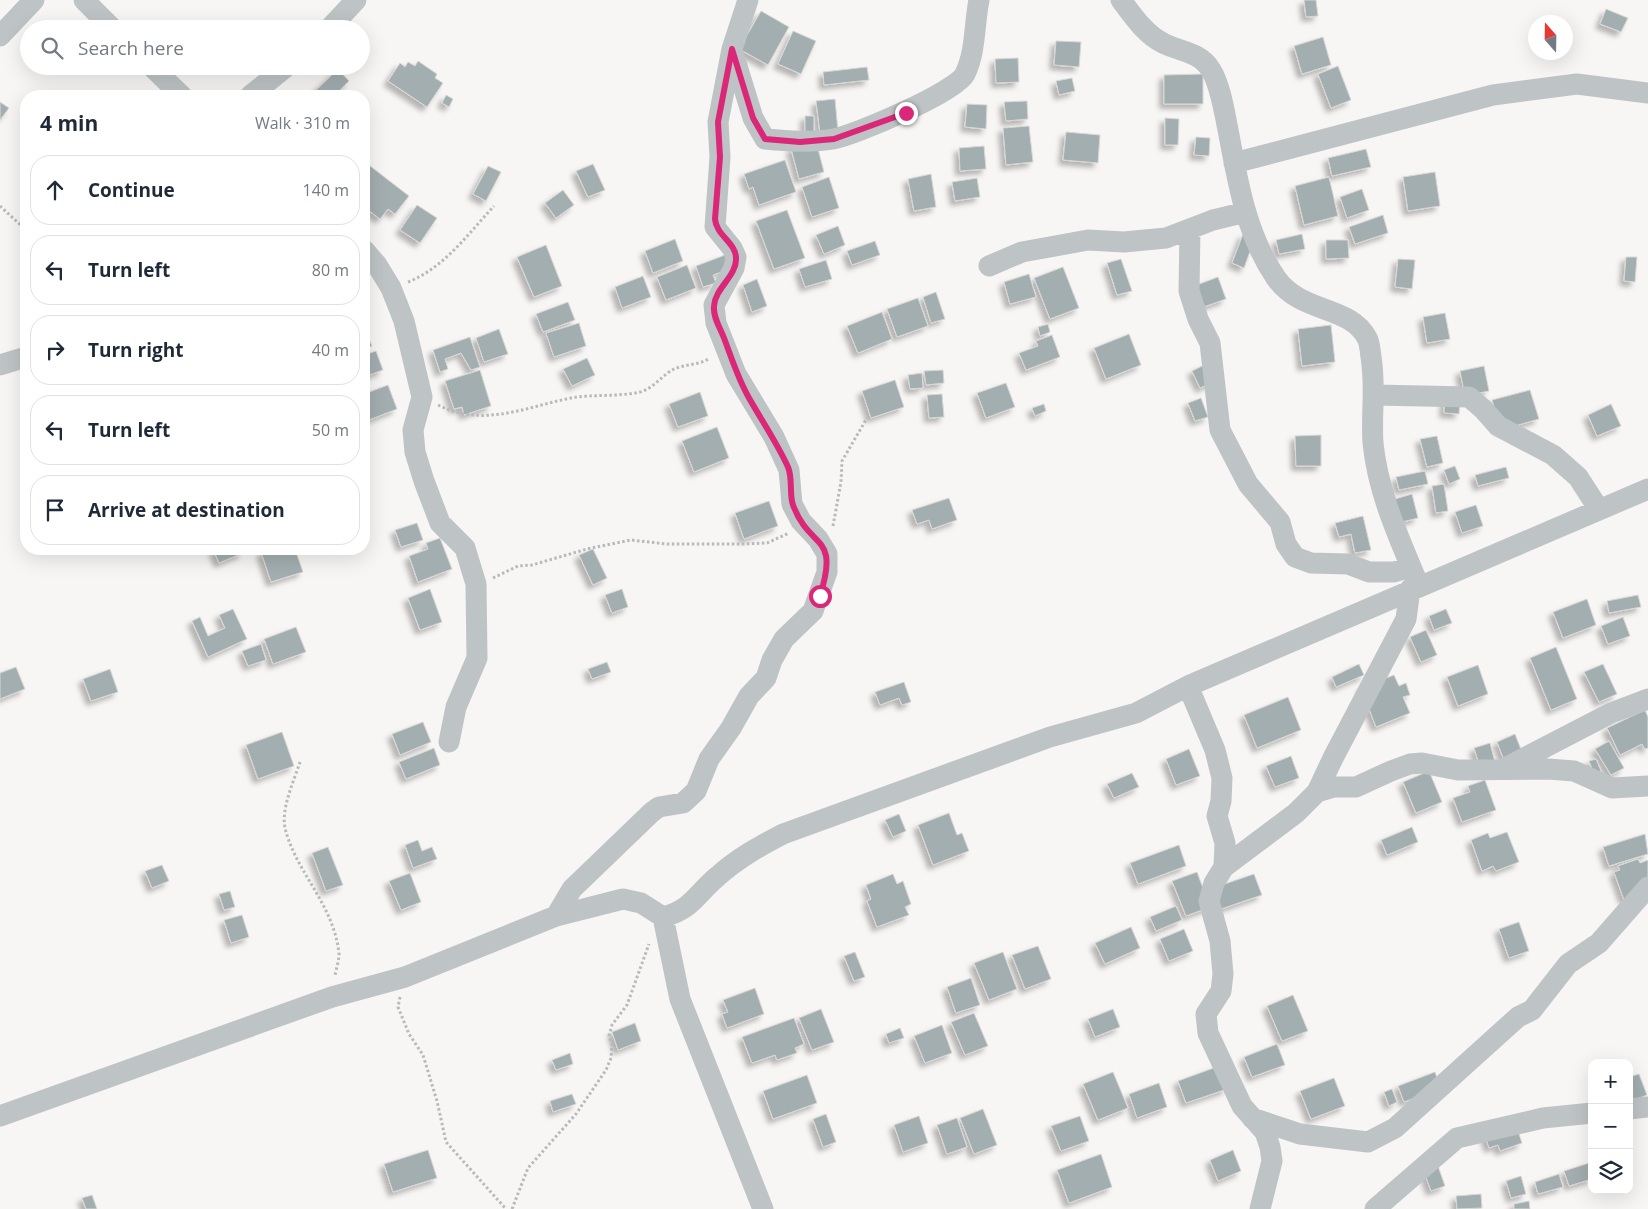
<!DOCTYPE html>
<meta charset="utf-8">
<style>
body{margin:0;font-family:"Open Sans",sans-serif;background:#f6f6f7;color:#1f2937}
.controls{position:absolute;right:15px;bottom:15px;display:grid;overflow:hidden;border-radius:10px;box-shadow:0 5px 20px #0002}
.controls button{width:45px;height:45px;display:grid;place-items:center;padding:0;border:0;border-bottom:1px solid #e0e1e3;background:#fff;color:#1f2937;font:25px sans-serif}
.compass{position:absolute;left:1528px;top:15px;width:45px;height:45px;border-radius:50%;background:#fff;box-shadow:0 5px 20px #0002;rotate:340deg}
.stop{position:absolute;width:15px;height:15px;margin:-11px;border:4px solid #db2777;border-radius:50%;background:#fff}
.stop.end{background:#db2777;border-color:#fff;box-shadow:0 1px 5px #0008}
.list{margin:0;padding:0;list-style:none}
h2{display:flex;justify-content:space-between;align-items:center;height:65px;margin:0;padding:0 20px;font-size:21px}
h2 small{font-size:16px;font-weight:400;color:#747a83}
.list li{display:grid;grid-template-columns:32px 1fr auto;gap:15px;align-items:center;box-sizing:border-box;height:70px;margin:0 10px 10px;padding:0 10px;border:1px solid #e0e1e3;border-radius:20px}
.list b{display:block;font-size:19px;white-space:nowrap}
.list em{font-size:16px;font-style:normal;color:#747a83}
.icon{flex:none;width:28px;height:28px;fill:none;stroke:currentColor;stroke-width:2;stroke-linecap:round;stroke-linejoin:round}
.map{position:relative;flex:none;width:1648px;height:1209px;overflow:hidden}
.search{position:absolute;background:#fff;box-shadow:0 5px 20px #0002;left:20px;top:20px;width:350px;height:55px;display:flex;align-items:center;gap:12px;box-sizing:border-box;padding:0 18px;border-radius:28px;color:#747a83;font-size:19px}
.panel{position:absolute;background:#fff;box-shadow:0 5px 20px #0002;left:20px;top:90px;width:350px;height:465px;border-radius:20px}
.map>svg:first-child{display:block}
.building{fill:#a3aeb0;stroke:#d8d8d6;filter:url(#shadow)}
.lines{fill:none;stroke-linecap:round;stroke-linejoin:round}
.path{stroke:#b6babc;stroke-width:3;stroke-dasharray:2.5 2.5;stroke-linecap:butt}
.street{stroke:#bec3c5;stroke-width:21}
.route{stroke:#db2777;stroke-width:6}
</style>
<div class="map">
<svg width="1648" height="1209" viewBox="0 0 1648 1209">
<defs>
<filter id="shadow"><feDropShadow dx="-4.5" dy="4.5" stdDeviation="2.5" flood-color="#0004"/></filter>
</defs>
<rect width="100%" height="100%" fill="#f7f6f4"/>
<!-- building -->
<path class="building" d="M1304 0H1316L1318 16 1306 17Z
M1606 9 1628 18 1621 32 1600 24Z
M761 11 789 27 768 65 739 49Z
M793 31 816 41 801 74 778 64Z
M1323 37 1331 65 1302 74 1294 46Z
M1056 41 1081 42 1079 67 1054 65Z
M1018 58 1019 82 996 83 995 59Z
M418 61 437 74 435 78 443 83 427 107 388 81 400 63 405 67 408 62 415 66Z
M1338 66 1351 100 1331 108 1318 74Z
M867 67 869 80 824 85 823 72Z
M338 69 349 81 340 90 347 96H316L313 93Z
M1203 74V104H1164V75Z
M1072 78 1075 91 1059 95 1056 81Z
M446 95 453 99 449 107 442 103Z
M835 99 838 131 820 133 816 101Z
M1027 101 1028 119 1006 121 1004 102Z
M0 102 9 108 0 120Z
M967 104 987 105 986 129 965 127Z
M805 116H814V136H805Z
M1165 118 1179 119 1178 145H1165Z
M1029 126 1033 162 1006 165 1003 128Z
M1066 132 1100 135 1098 163 1063 160Z
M1196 137 1210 138 1209 156 1194 155Z
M816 141 824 172 799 179 791 148Z
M984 146 986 169 960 171 959 148Z
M1366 149 1371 167 1332 176 1328 158Z
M785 160 796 192 759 205 753 187 749 189 744 174Z
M365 162 409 196 395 214 388 209 380 219 364 207Z
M593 164 605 190 588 197 576 171Z
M488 166 501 172 486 201 473 194Z
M1435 172 1440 206 1408 211 1403 177Z
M931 174 936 207 914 211 908 179Z
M829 177 839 208 812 217 802 187Z
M1329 177 1338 216 1304 225 1295 186Z
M977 178 980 197 955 201 952 182Z
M1362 189 1369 210 1347 218 1340 197Z
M563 190 574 205 556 218 545 203Z
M417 205 437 218 420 243 400 230Z
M787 210 805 258 774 269 756 221Z
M1383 215 1388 233 1355 244 1349 227Z
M838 226 845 245 824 254 816 235Z
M1243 234 1255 238 1244 268 1232 263Z
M1302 234 1305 249 1279 254 1276 240Z
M675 239 683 261 653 273 645 251Z
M1326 240H1348L1349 258 1326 259Z
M875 241 880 255 852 265 847 251Z
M546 245 562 286 534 297 517 257Z
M725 255 730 269 713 275 716 283 703 287 696 266Z
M1626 257H1637L1635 282 1624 281Z
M1121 259 1132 291 1117 295 1107 263Z
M1398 259 1415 260 1412 289 1395 287Z
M826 260 832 279 805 287 799 269Z
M687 265 696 288 666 300 657 277Z
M1063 267 1079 308 1050 319 1034 278Z
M1029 274 1036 297 1010 304 1004 282Z
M643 276 651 297 622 308 615 287Z
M1218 277 1226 299 1201 308 1194 286Z
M757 279 767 306 752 312 743 285Z
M936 292 945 319 931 323 923 297Z
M918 298 928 326 897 337 887 309Z
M568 302 575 320 543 332 536 314Z
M882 312 892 339 858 353 847 326Z
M1445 313 1450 339 1427 343 1423 317Z
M579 323 586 346 554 357 546 333Z
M1048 324 1050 332 1040 336 1038 327Z
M1331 325 1335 362 1302 366 1298 329Z
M364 328 372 346 364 349Z
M499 329 508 354 484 362 476 338Z
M1129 334 1141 365 1106 379 1094 348Z
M1052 335 1060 357 1026 370 1019 353 1038 346 1036 341Z
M470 337 480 367 471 370 461 353 445 359 448 369 440 372 433 350Z
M376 351 383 370 364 377V355Z
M587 358 595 375 572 386 563 369Z
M1204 365 1213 382 1200 388 1192 371Z
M1484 366 1489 391 1465 396 1460 371Z
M480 370 491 406 464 415 462 407 454 409 445 381Z
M943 370 944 383 926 385 924 371Z
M922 373 923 388 910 389 908 375Z
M895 380 904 407 871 418 862 391Z
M1006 383 1015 407 986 418 977 393Z
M388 385 397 409 369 420 364 407V394Z
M1530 390 1539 419 1501 430 1492 400Z
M700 392 708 416 678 427 669 404Z
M942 394 944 417 929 418 927 395Z
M1201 398 1208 417 1195 421 1188 403Z
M1445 399 1460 400 1459 414 1444 413Z
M1044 404 1046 411 1035 416 1032 408Z
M1611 404 1621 426 1597 436 1588 415Z
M717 427 729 458 694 472 682 441Z
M1321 435V466H1296L1295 436Z
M1437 436 1443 463 1427 467 1420 439Z
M1455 466 1460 479 1449 484 1444 470Z
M1506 467 1509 478 1478 486 1475 475Z
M1425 471 1428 484 1399 490 1396 477Z
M1444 484 1448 511 1436 513 1432 486Z
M1412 494 1418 518 1402 522 1395 499Z
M949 498 957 520 932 529 929 520 917 524 912 510Z
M769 501 778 526 744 539 735 513Z
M1476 505 1483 526 1462 533 1455 512Z
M1363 516 1371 550 1355 553 1351 534 1339 537 1335 523Z
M417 523 423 540 401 547 395 530Z
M440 538 452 569 418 582 409 556 428 549 426 543Z
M213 549H242L243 553 219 563Z
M270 549H295L303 572 271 582 261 552Z
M593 549 607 578 593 585 579 555Z
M430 589 442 622 420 630 408 598Z
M622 589 628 607 612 613 605 595Z
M1638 595 1641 607 1609 613 1607 601Z
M1587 599 1596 625 1563 638 1553 612Z
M233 609 247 639 208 657 192 621 200 617 208 636 225 628 219 615Z
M1446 609 1452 623 1434 630 1429 616Z
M1623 617 1630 636 1608 644 1601 626Z
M296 627 306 652 273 664 264 639Z
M1426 630 1437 655 1421 662 1410 637Z
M261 644 266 660 248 666 242 651Z
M1556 647 1577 699 1551 710 1530 658Z
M607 662 611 672 592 679 588 669Z
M1359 664 1364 675 1336 687 1332 677Z
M1603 664 1617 694 1599 702 1584 672Z
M1478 665 1488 694 1458 706 1447 677Z
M16 667 25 689 0 699V673Z
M110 669 118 692 91 701 83 679Z
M1394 675 1399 686 1406 683 1410 695 1403 697 1410 713 1376 727 1361 688Z
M904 682 911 702 902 705 899 698 880 705 875 692Z
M1288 697 1301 730 1257 748 1244 715Z
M1645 710 1648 717V748L1645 749 1642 744 1620 755 1607 728Z
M423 722 431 742 400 755 392 734Z
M282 732 294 766 258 779 246 745Z
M1515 734 1522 752 1504 760 1497 742Z
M1609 741 1624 768 1611 775 1595 749Z
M1490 743 1495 762 1480 767 1474 748Z
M434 748 440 765 406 779 399 762Z
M1189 749 1200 776 1176 785 1166 759Z
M1291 756 1299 778 1275 787 1266 766Z
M1596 759 1601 771 1594 774 1589 761Z
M1429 771 1442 802 1416 813 1403 782Z
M1132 773 1139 787 1114 798 1107 784Z
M1485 780 1496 810 1462 822 1453 798 1470 792 1468 786Z
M949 813 957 835 962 833 969 851 933 865 918 825Z
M899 814 906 831 893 837 885 820Z
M1412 827 1418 842 1387 855 1381 840Z
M1507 832 1519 862 1496 871 1493 866 1482 871 1471 840 1488 833 1490 838Z
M1645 834 1648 854 1609 866 1603 847Z
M418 840 422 851 432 847 437 859 413 868 405 845Z
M1179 845 1186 866 1138 884 1130 863Z
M328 847 343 885 326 891 312 853Z
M1638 859 1640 863 1648 860V892L1624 900 1614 872 1620 870 1618 866Z
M162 865 169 881 152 888 145 871Z
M1197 872 1210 907 1186 916 1172 881Z
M410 873 421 902 401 910 389 881Z
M893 874 897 884 903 881 911 904 905 907 909 915 877 927 867 901 871 899 866 885Z
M1254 874 1262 895 1221 909 1213 888Z
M230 891 235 907 224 910 219 894Z
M1176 906 1182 920 1156 931 1150 917Z
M242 915 249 937 231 943 224 920Z
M1519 922 1529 951 1509 958 1499 929Z
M1131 927 1140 948 1105 964 1095 943Z
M1184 929 1193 951 1169 961 1160 939Z
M1038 946 1051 979 1025 989 1012 955Z
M855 952 865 977 854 981 844 956Z
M1003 952 1017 989 989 1000 974 963Z
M971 978 980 1005 956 1013 947 987Z
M755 988 764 1014 727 1028 722 1014 728 1012 723 1000Z
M1293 995 1308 1031 1282 1041 1267 1006Z
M821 1009 834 1042 812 1050 799 1018Z
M1113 1009 1120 1027 1095 1037 1088 1019Z
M974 1013 988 1046 965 1055 951 1022Z
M794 1018 804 1044 795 1048 797 1053 777 1060 775 1055 752 1063 742 1037Z
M635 1023 641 1041 618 1050 612 1032Z
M942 1025 952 1053 925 1063 914 1036Z
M900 1028 904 1038 889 1043 886 1034Z
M1277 1044 1285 1065 1252 1077 1244 1057Z
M570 1053 573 1064 556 1070 552 1060Z
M1219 1066 1227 1089 1186 1103 1178 1081Z
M1113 1072 1128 1108 1098 1120 1083 1084Z
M1435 1072 1441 1089 1404 1102 1398 1086Z
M1639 1074 1647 1095 1629 1102V1077Z
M807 1075 817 1103 773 1119 763 1091Z
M1334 1078 1345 1106 1311 1119 1300 1091Z
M1159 1083 1167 1107 1137 1118 1129 1094Z
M1392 1089 1397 1102 1389 1106 1384 1092Z
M572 1094 576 1104 553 1112 550 1101Z
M983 1109 997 1145 974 1154 960 1118Z
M826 1114 836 1142 823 1147 813 1119Z
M919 1116 928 1143 903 1152 894 1125Z
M1080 1116 1089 1141 1061 1151 1051 1126Z
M957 1118 967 1147 947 1154 937 1125Z
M1515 1122 1522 1143 1500 1151 1498 1145 1489 1148 1484 1133Z
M428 1150 437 1178 393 1192 384 1164Z
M1233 1150 1241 1171 1218 1181 1210 1160Z
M1101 1154 1112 1187 1069 1203 1057 1170Z
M1589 1163 1592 1179 1569 1186 1564 1171Z
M1438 1166 1445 1186 1431 1191 1424 1172Z
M1559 1174 1563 1187 1538 1194 1535 1182Z
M1521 1176 1526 1194 1511 1198 1506 1181Z
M1481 1194 1482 1208 1457 1209 1456 1196Z
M92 1195 97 1209H86L82 1198Z
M1529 1201 1530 1209H1514V1204Z"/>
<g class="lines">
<!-- path -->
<path class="path" d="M0 206 26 230
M408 282C444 268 468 234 494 206
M438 405C483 428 526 407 571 398 593 394 618 397 640 392 653 389 662 375 674 369 686 364 700 365 710 358
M833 526 841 482 842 461 867 418
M493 578 518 566 532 565 587 549 631 540 667 544H741L767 543 789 533
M300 762C294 781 281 808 285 828 296 873 334 904 339 954 339 961 336 969 335 976
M400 997 398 1007 409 1034 423 1055 437 1101 446 1142 506 1209
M512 1209 528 1168 576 1114 606 1070 611 1058 612 1044 609 1036 612 1025 627 1005 649 944"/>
<!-- street -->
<path class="street" d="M84 0 113 29
M1121 0C1133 16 1145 34 1163 43 1180 52 1199 51 1211 70 1221 86 1225 116 1229 135 1238 184 1247 236 1276 278 1301 314 1350 305 1367 338 1370 343 1370 351 1371 357 1376 387 1371 414 1373 443 1378 494 1400 540 1419 586
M329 29 356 0
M0 36 34 0
M733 53 753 118 765 139C787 141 811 143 833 139 855 135 956 92 965 74 976 51 974 25 979 0
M151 66 182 96
M250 96 287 66
M1234 163 1493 95 1577 84 1648 93
M1190 229 1189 291 1198 319 1210 343 1220 430 1248 484 1280 522 1286 544 1295 557 1311 563 1348 564 1369 572H1394L1411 567
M364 250 377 265 391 288 404 321 422 397 413 430 415 452 424 481 440 523 465 548 476 584 477 658 456 707 449 742
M989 266 1022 252 1088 240 1124 242 1166 238 1213 220 1246 212
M0 365 26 357
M1375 395 1469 397 1483 409 1498 426 1553 455 1578 477 1598 508
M1188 686 1215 750 1222 778 1221 801 1217 816 1225 843 1224 867 1214 883 1209 901 1220 941 1223 974 1221 991 1206 1014 1208 1033 1242 1106 1265 1132 1270 1147 1272 1161 1260 1209
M1507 767 1611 713 1648 699
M1317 792 1334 787H1356L1391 771 1410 764 1422 763 1458 770 1548 769 1574 771 1612 788 1648 786
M1224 867 1296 813 1317 792 1333 758 1406 619 1410 589
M556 916 572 889 652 812 659 807 683 803 696 791 709 759 731 728 749 696 766 678 772 660 784 639 813 611 827 572V554L818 539 801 521 792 504 789 470 774 437 736 374 716 323 714 305 734 268 736 257 732 248 715 227 720 157 718 122 732 49 748 0
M663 917C693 909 696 894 718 876 738 858 760 846 783 834L1050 737 1136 713 1188 686 1648 489
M1629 1109 1648 1107
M0 1116 332 997 405 977 556 916 623 899 641 903 663 917 680 999 763 1209
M1252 1118 1300 1134 1368 1142 1395 1128 1518 1017 1532 1010 1568 964 1599 943 1648 887
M1375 1209 1457 1138 1543 1118 1592 1113"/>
</g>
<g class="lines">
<!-- route -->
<path class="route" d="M820 596C840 532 810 551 793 505 789 494 793 479 788 467 777 443 762 421 749 398 738 379 732 359 724 338 720 327 713 318 714 306 715 288 737 276 736 258 736 243 716 235 715 219L720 157 718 122 732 49 753 118 765 139 800 142 834 139 906 113"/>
</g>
</svg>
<div class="controls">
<button>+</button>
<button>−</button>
<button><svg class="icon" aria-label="layers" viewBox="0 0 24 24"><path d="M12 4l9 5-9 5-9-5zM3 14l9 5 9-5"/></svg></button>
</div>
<svg class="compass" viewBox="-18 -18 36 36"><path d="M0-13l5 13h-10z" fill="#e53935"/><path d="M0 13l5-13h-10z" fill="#747a83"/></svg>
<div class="stop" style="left:820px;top:596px"></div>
<div class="stop end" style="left:906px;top:113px"></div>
<div class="search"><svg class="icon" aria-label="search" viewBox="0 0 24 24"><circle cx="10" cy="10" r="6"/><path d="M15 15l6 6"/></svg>Search here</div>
<section class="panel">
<h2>4 min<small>Walk · 310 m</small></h2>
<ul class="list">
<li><svg class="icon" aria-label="ahead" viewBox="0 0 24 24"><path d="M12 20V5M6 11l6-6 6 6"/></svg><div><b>Continue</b></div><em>140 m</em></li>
<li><svg class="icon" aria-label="left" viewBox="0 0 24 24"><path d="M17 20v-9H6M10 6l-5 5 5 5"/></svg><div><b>Turn left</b></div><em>80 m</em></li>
<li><svg class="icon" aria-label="right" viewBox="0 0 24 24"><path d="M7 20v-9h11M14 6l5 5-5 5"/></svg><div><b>Turn right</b></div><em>40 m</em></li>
<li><svg class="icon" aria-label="left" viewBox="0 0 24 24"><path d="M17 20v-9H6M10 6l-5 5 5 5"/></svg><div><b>Turn left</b></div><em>50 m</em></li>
<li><svg class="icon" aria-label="arrive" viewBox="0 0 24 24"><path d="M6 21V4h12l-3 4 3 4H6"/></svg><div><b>Arrive at destination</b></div></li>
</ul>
</section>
</div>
